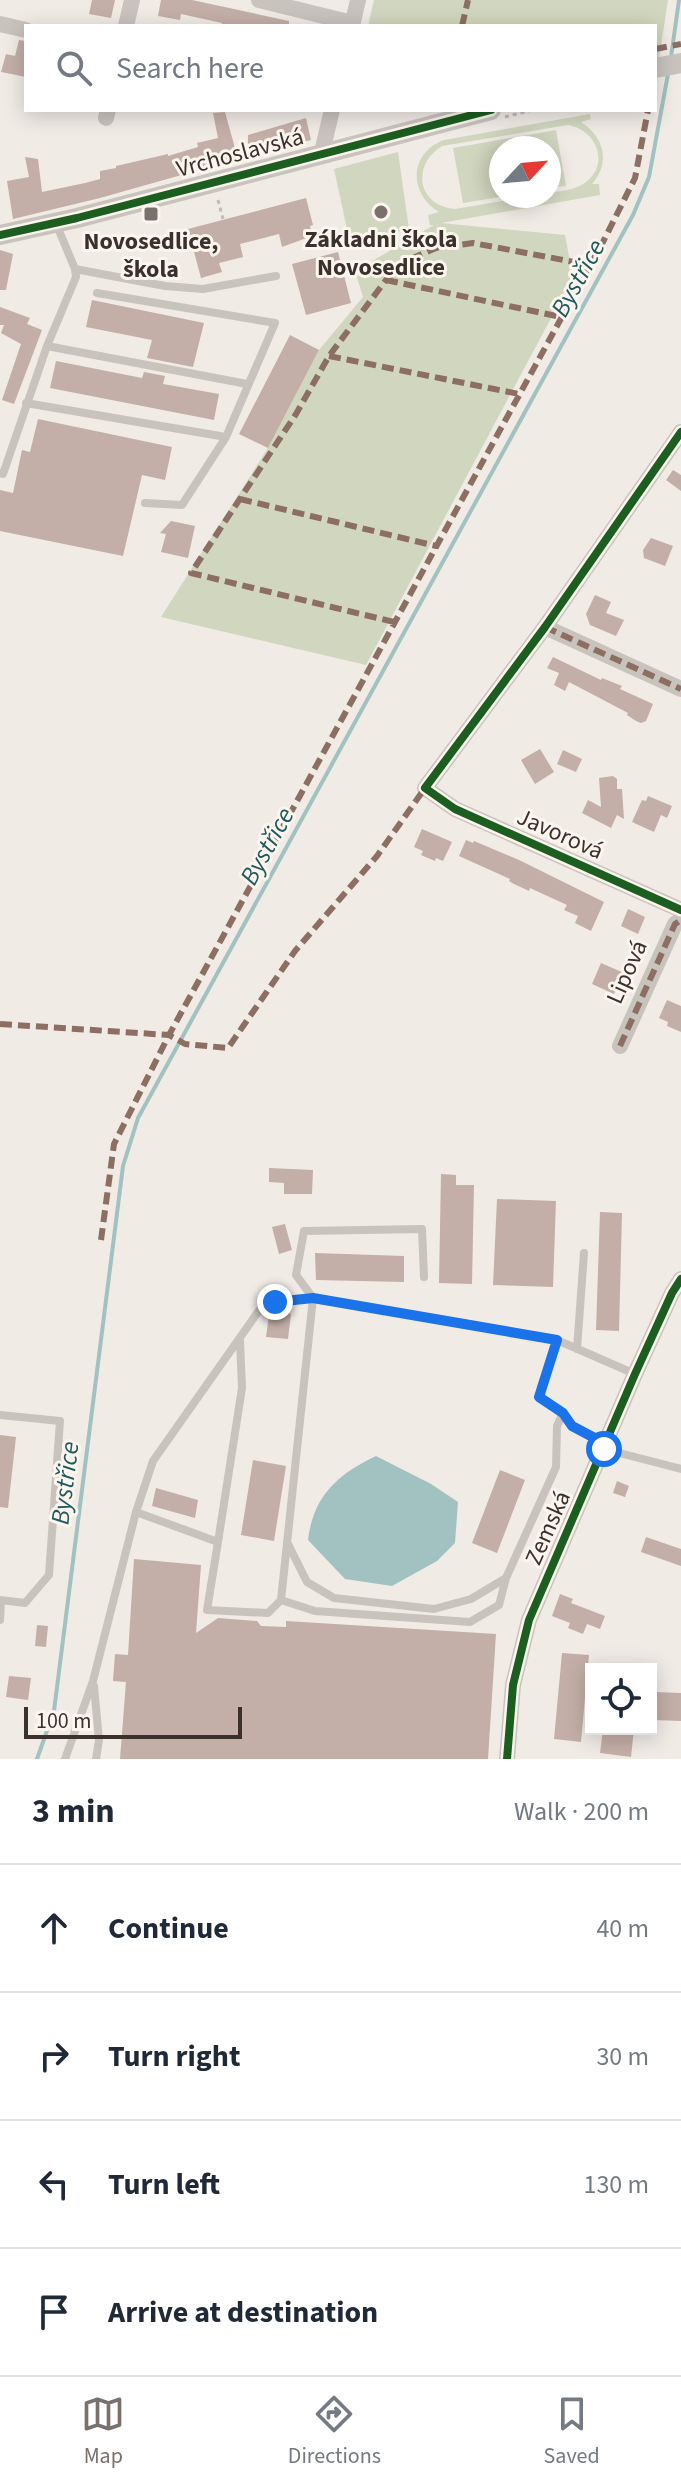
<!DOCTYPE html>
<meta charset="utf-8">
<style>
body{margin:0;font-family:"Source Sans 3",sans-serif;background:#f6f6f7;color:#1f2937}
.controls{position:absolute;right:24px;bottom:24px;display:grid;overflow:hidden;border-radius:0px;box-shadow:0 4px 20px #0003}
.controls button{width:72px;height:72px;display:grid;place-items:center;padding:0;border:0;border-bottom:2px solid #e0e1e3;background:#fff;color:#1f2937;font:40px sans-serif}
.compass{position:absolute;left:489px;top:136px;width:72px;height:72px;border-radius:50%;background:#fff;box-shadow:0 4px 20px #0003;rotate:64deg}
.scale{position:absolute;left:24px;bottom:20px;width:218px;box-sizing:border-box;padding-left:8px;border:4px solid #3b302b;border-top:0;font-size:22px;line-height:28px;white-space:nowrap;color:#3b302b;-webkit-text-stroke:6px #fbf5ee;paint-order:stroke}
.stop{position:absolute;width:24px;height:24px;margin:-18px;border:6px solid #1a73e8;border-radius:50%;background:#fff}
.stop.end{background:#1a73e8;border-color:#fff;box-shadow:0 2px 8px #0008}
.list{margin:0;padding:0;list-style:none}
h2{display:flex;justify-content:space-between;align-items:center;height:104px;margin:0;padding:0 32px;font-size:34px}
h2 small{font-size:26px;font-weight:400;color:#747a83}
.list li{display:grid;grid-template-columns:52px 1fr auto;gap:24px;align-items:center;box-sizing:border-box;height:128px;padding:0 32px;border-top:2px solid #e0e1e3}
.list b{display:block;font-size:30px;white-space:nowrap}
.list em{font-size:26px;font-style:normal;color:#747a83}
.icon{flex:none;width:44px;height:44px;fill:none;stroke:currentColor;stroke-width:2;stroke-linecap:round;stroke-linejoin:round}
.map{position:relative;flex:none;width:681px;height:1759px;overflow:hidden}
.search{position:absolute;background:#fff;box-shadow:0 4px 20px #0003;left:24px;right:24px;top:24px;height:88px;display:flex;align-items:center;gap:20px;box-sizing:border-box;padding:0 28px;border-radius:0px;color:#747a83;font-size:30px}
.sheet{height:616px;background:#fff}
nav{display:flex;justify-content:space-around;align-items:center;box-sizing:border-box;height:112px;border-top:2px solid #e0e1e3;background:#fff;font-size:22px;color:#747a83}
nav a{display:grid;justify-items:center;gap:4px}
nav .on{color:#7a716c}
.map>svg:first-child{display:block}
.green{fill:#d1d6bf;fill-rule:evenodd}
.water{fill:#a1c2c1}
.lines{fill:none;stroke-linecap:round;stroke-linejoin:round}
.stream{stroke:#a1c2c1;stroke-width:4}
.building{fill:#c3afa7}
.path{stroke:#c2bbb6;stroke-width:3;stroke-dasharray:4 4;stroke-linecap:butt}
.service{stroke:#c9c3be;stroke-width:8}
.minor{stroke:#c9c3be;stroke-width:16}
.tertiary{stroke:#c9c3be;stroke-width:20}
.quiet{stroke:#8d6e63;stroke-width:6;stroke-dasharray:12 6;stroke-linecap:butt}
.cycleway-casing{stroke:#fbf5ee;stroke-width:13}
.cycleway{stroke:#1b5e20;stroke-width:8}
.route{stroke:#1a73e8;stroke-width:10}
.poi-dot{fill:#7a716c;stroke:#fbf5ee;stroke-width:3}
.labels{text-anchor:middle;dominant-baseline:central;stroke-width:6;stroke-linejoin:round;paint-order:stroke}
.street-label{font-size:24px;fill:#3b302b;stroke:#fbf5ee}
.poi-label{font-size:24px;font-weight:bold;fill:#3b302b;stroke:#fbf5ee}
.water-label{font-size:26px;font-style:italic;fill:#1f5a5e;stroke:#fbf5ee}
</style>
<div class="map">
<svg width="681" height="1759" viewBox="0 0 681 1759">
<rect width="100%" height="100%" fill="#f0ebe5"/>
<!-- green -->
<path class="green" d="M374 0H668L659 59 655 57V26H368Z
M590 114 591 119 581 122C604 137 611 162 592 184H599L600 195 441 223 565 235 573 277 366 665 161 617 268 448 319 350 363 297 355 271 434 225H430L428 215 439 212C408 193 409 153 444 140ZM568 125C595 129 611 163 586 182 576 190 561 191 549 193V196H532L455 209C417 206 411 165 442 146Z
M556 130 566 186 549 188V148H501V196H506L463 203 453 148Z
M398 152 409 229 350 243 334 169Z"/>
<!-- water -->
<path class="water" d="M376 1456 431 1484 458 1502 455 1543 437 1561 392 1586 345 1579 308 1540C313 1496 338 1474 376 1456Z"/>
<g class="lines">
<!-- stream -->
<path class="stream" d="M671 57 679 0
M37 1759 54 1711 123 1166 138 1118 633 215 649 177 668 74"/>
</g>
<!-- building -->
<path class="building" d="M92 0H115L111 18 89 14Z
M161 0H192L289 21V26H221L222 23 181 14 180 20 158 16Z
M19 40 26 41V77L1 72 6 54 15 56Z
M225 112 238 159 100 198 13 219 7 181 29 177 25 157 38 159 42 192 85 183 100 179V171L116 168V166L168 154V156L198 147 197 143 218 138 213 113Z
M306 118 311 140 248 156V135Z
M306 198 313 225 310 226 312 236 282 247 279 234 240 244 243 257 219 263 222 272 201 278 188 229Z
M0 250 13 254 6 290H0Z
M338 252 351 303 306 315 292 264Z
M92 300 204 323 193 367 147 358 152 340 86 327Z
M0 307 30 318 27 324 42 330 14 404 2 400 21 344 1 333 4 325H0Z
M290 335 319 350 268 448 239 434Z
M56 361 142 378 144 372 165 376 163 384 219 394 214 420 50 388Z
M38 419 172 447 165 480 142 475 123 556 0 531V490L13 493 22 450 30 452Z
M673 470 681 475V491L666 480Z
M171 521 195 526 188 558 161 552 166 534 160 533Z
M651 538 673 546 665 566 644 558 643 550Z
M595 595 611 602 606 613 624 620 616 636 590 625 586 614Z
M553 657 601 680 602 678 622 686 620 689 653 704 646 721 641 723 636 721 627 715 628 713 569 682 565 691 554 685 559 673 547 668Z
M540 749 554 772 535 784 521 760Z
M563 750 582 759 576 772 557 764Z
M613 776 617 779V789H622L624 819 617 815 611 828 582 813 588 800 601 807 599 778Z
M648 796 672 806 667 818 661 815 654 832 632 822 642 800 646 801Z
M422 829 452 842 443 861 436 858 435 861 421 855 423 851 414 847Z
M466 840 473 843 474 841 519 860 604 902 591 931 575 923 578 916 564 910 567 905 530 888 529 891 514 884 509 881 510 879 459 856Z
M628 909 645 917 638 934 621 926Z
M601 963 624 973 614 994 592 984Z
M667 1000 681 1006V1032L667 1026 668 1022 659 1018Z
M269 1168 313 1170 312 1194H284V1183L269 1182Z
M441 1174 456 1175V1185H474L472 1284 439 1283Z
M497 1199 556 1201 553 1287 493 1285Z
M600 1212 622 1213 619 1331 596 1330Z
M285 1224 292 1250 279 1254 272 1227Z
M315 1253 404 1256V1282L316 1280Z
M274 1311 291 1314 288 1339 266 1337 269 1315Z
M0 1435 16 1437 8 1508 0 1507Z
M253 1460 286 1466 274 1541 241 1535Z
M500 1470 525 1480 497 1553 472 1543Z
M617 1481 629 1486 625 1497 613 1493Z
M156 1488 198 1500 195 1518 152 1506Z
M646 1537 681 1549V1566L641 1552Z
M134 1559 201 1565 196 1633 218 1618 257 1621 261 1626 286 1627V1621L496 1634 488 1759H120L126 1682 113 1681 115 1654 128 1655Z
M560 1594 573 1599 571 1603 605 1616 600 1629 587 1624 583 1634 568 1628 570 1623 552 1616Z
M37 1625 48 1626 46 1647 35 1646Z
M562 1653 589 1655 581 1742 554 1739Z
M9 1676 31 1678 28 1700 6 1697Z
M654 1692 681 1693V1721L653 1720Z
M603 1729H634L631 1757 600 1753Z"/>
<g class="lines">
<!-- path -->
<path class="path" d="M505 117 532 110
M218 200 223 219"/>
<!-- service -->
<path class="service" d="M59 222 60 233 75 269 165 286 203 289 276 276
M97 293 275 323 226 437 182 505 145 503
M47 346 247 384
M26 403 226 437
M0 473 3 474 47 346 76 277 75 269
M313 1298 296 1275 304 1231 422 1229 424 1277
M557 1340 539 1397 563 1413 572 1426 606 1444
M577 1349 584 1253
M0 1415 60 1421 49 1575 25 1603 0 1600
M604 1449 681 1469
M136 1512 218 1542 242 1388 240 1341
M218 1542 207 1610 268 1613 281 1600
M287 1542 307 1582 334 1598 434 1609 471 1599 506 1578 556 1467 557 1426 563 1413
M506 1578 499 1605 470 1622 315 1611 281 1600 313 1298 557 1340 635 1374
M0 1620 1 1600
M94 1686 99 1740 96 1759
M65 1759 93 1681 136 1512 153 1461 260 1309 275 1302 313 1298"/>
<!-- minor -->
<path class="minor" d="M259 0 352 23
M0 24 26 30
M126 26 132 0
M352 26 358 0
M106 118 108 110
M322 152 332 110
M681 432 545 627 425 788 455 809 681 910
M545 627 681 689
M620 1046 675 924 681 920
M507 1759 513 1685 529 1620 635 1374 672 1293 681 1279"/>
<!-- tertiary -->
<path class="tertiary" d="M655 68 681 63
M0 235 77 218 491 110"/>
<!-- quiet -->
<path class="quiet" d="M462 26 468 0
M655 49 681 44
M386 280 561 317
M329 356 519 394
M240 499 436 546
M394 622 191 573 296 414 329 356 386 280 406 261 436 248 473 243 590 265
M545 627 681 689
M0 1024 169 1035 185 1044 228 1048 295 951 377 856 425 788 431 793
M620 1046 675 924 681 920
M101 1240 114 1144 169 1035 604 240 635 178 648 110"/>
<defs>
<path id="cycleway" d="M0 235 77 218 491 110
M681 432 545 627 425 788 455 809 681 910
M507 1759 513 1685 529 1620 635 1374 672 1293 681 1279"/>
</defs>
<!-- cycleway casing -->
<use href="#cycleway" class="cycleway-casing"/>
<!-- cycleway -->
<use href="#cycleway" class="cycleway"/>
</g>
<g class="lines">
<!-- route -->
<path class="route" d="M275 1302 313 1298 557 1340 539 1397 563 1413 572 1426 606 1444 604 1449"/>
</g>
<!-- markers -->
<g class="poi-dot">
<circle cx="381" cy="212" r="8"/>
<rect x="143" y="206" width="16" height="16" rx="4"/>
</g>
<g class="labels">
<!-- street labels -->
<g class="street-label">
<text transform="translate(240 153) rotate(-15)">Vrchoslavská</text>
<text transform="translate(560 834) rotate(24)">Javorová</text>
<text transform="translate(627 972) rotate(-66)">Lipová</text>
<text transform="translate(548 1528) rotate(-66)">Zemská</text>
</g>
<!-- poi labels -->
<g class="poi-label">
<text x="381" y="239">Základni škola<tspan x="381" dy="28">Novosedlice</tspan></text>
<text x="151" y="241">Novosedlice,<tspan x="151" dy="28">škola</tspan></text>
</g>
<!-- water labels -->
<g class="water-label">
<text transform="translate(578 278) rotate(-61)">Bystřice</text>
<text transform="translate(267 846) rotate(-61)">Bystřice</text>
<text transform="translate(65 1483) rotate(-83)">Bystřice</text>
</g>
</g>
</svg>
<div class="controls">
<button><svg class="icon" aria-label="locate" viewBox="0 0 24 24"><circle cx="12" cy="12" r="6"/><path d="M12 2v4M12 18v4M2 12h4M18 12h4"/></svg></button>
</div>
<svg class="compass" viewBox="-18 -18 36 36"><path d="M0-13l5 13h-10z" fill="#e53935"/><path d="M0 13l5-13h-10z" fill="#747a83"/></svg>
<div class="scale">100 m</div>
<div class="stop" style="left:604px;top:1449px"></div>
<div class="stop end" style="left:275px;top:1302px"></div>
<div class="search"><svg class="icon" aria-label="search" viewBox="0 0 24 24"><circle cx="10" cy="10" r="6"/><path d="M15 15l6 6"/></svg>Search here</div>
</div>
<section class="sheet">
<h2>3 min<small>Walk · 200 m</small></h2>
<ul class="list">
<li><svg class="icon" aria-label="ahead" viewBox="0 0 24 24"><path d="M12 20V5M6 11l6-6 6 6"/></svg><div><b>Continue</b></div><em>40 m</em></li>
<li><svg class="icon" aria-label="right" viewBox="0 0 24 24"><path d="M7 20v-9h11M14 6l5 5-5 5"/></svg><div><b>Turn right</b></div><em>30 m</em></li>
<li><svg class="icon" aria-label="left" viewBox="0 0 24 24"><path d="M17 20v-9H6M10 6l-5 5 5 5"/></svg><div><b>Turn left</b></div><em>130 m</em></li>
<li><svg class="icon" aria-label="arrive" viewBox="0 0 24 24"><path d="M6 21V4h12l-3 4 3 4H6"/></svg><div><b>Arrive at destination</b></div></li>
</ul>
</section>
<nav>
<a class="on"><svg class="icon" aria-label="map" viewBox="0 0 24 24"><path d="M3 6l6-2 6 2 6-2v14l-6 2-6-2-6 2zM9 4v14M15 6v14"/></svg>Map</a>
<a><svg class="icon" aria-label="directions" viewBox="0 0 24 24"><path d="M12 3l9 9-9 9-9-9zM9 14v-3h6M13 9l2 2-2 2"/></svg>Directions</a>
<a><svg class="icon" aria-label="saved" viewBox="0 0 24 24"><path d="M7 4h10v16l-5-4-5 4z"/></svg>Saved</a>
</nav>
